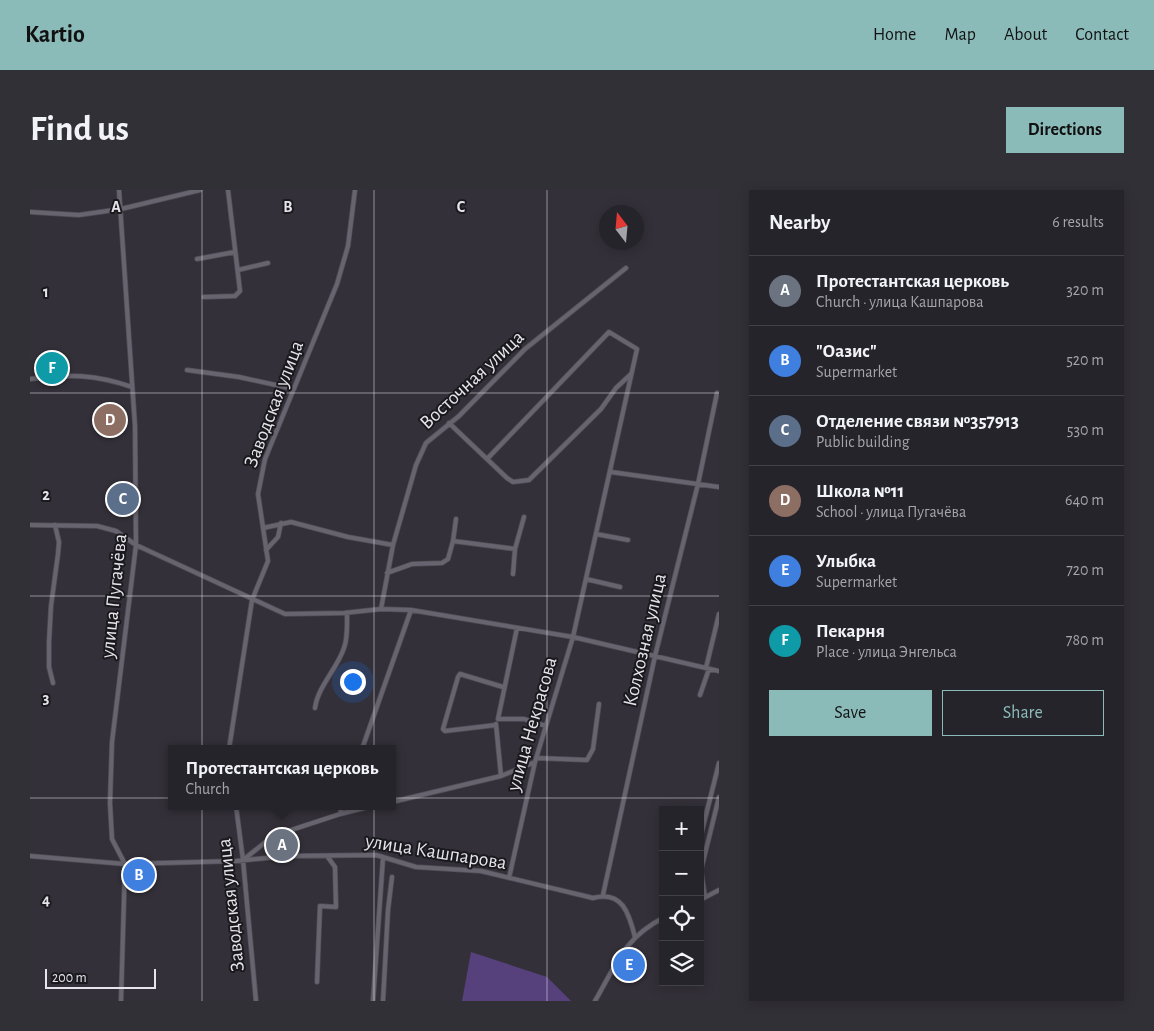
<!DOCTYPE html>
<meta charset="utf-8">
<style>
body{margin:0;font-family:"Alegreya Sans",sans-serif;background:#323037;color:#f1f3f6}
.controls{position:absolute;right:15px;bottom:15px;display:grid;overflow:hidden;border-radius:0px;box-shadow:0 2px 12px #0003}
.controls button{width:45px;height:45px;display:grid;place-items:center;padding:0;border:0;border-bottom:1px solid #424147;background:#26242b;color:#f1f3f6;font:25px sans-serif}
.compass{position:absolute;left:569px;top:15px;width:45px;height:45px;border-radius:50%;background:#26242b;box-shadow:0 2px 12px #0003;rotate:344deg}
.scale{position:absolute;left:15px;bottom:12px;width:111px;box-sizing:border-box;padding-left:5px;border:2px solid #e5e4ea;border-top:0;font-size:14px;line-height:18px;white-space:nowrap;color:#e5e4ea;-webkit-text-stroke:4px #1a191d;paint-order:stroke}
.you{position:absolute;left:322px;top:491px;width:18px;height:18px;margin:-12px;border:4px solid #fff;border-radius:50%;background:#1a73e8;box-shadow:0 0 0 8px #1a73e833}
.badge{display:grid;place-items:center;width:32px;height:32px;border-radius:50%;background:#8bbbb9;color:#fff;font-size:16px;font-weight:700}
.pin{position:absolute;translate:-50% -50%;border:2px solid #fff;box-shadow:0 1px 5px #0006}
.popup{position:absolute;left:138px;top:555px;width:228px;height:65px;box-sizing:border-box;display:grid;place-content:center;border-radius:0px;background:#26242b;filter:drop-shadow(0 1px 4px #0005);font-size:16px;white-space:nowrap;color:#a4a4a9}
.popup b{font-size:19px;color:#f1f3f6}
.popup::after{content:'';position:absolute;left:50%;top:100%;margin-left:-10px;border:10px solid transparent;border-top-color:#26242b}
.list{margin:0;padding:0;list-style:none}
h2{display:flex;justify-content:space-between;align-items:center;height:65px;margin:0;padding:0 20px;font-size:21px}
h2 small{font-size:16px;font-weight:400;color:#a4a4a9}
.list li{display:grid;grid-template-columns:32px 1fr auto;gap:15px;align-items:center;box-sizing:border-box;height:70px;padding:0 20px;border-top:1px solid #424147}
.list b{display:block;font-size:19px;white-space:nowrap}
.list p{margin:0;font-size:16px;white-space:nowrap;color:#a4a4a9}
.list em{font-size:16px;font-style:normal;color:#a4a4a9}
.actions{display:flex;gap:10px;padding:15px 20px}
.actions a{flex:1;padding:11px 0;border:1px solid #8bbbb9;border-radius:0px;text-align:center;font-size:18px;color:#8bbbb9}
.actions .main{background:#8bbbb9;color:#111}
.icon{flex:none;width:28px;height:28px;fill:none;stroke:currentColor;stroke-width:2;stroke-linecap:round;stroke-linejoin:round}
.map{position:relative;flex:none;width:689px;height:811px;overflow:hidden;border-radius:0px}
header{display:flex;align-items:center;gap:30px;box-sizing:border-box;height:70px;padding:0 25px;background:#8bbbb9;color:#111}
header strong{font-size:24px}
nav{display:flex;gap:28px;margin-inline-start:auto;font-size:18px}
.intro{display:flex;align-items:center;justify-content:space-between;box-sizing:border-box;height:120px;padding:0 30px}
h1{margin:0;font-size:35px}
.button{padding:12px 22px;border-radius:0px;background:#8bbbb9;color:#111;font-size:18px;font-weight:700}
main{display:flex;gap:30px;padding:0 30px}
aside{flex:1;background:#26242b;border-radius:0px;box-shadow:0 2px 12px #0003}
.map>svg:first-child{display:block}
.green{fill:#56417c}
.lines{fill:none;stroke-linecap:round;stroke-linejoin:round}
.minor-casing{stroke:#4f4d55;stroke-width:5.5}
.minor{stroke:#67646f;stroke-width:4}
.grid{fill:none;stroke:#e5e4ea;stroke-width:1;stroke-opacity:0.55}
.labels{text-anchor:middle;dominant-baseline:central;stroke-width:4;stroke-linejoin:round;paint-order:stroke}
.street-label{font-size:20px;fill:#e5e4ea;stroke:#1a191d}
.grid-label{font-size:16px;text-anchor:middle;font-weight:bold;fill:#e5e4ea;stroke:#1a191d;stroke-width:4;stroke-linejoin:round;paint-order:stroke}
</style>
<header>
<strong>Kartio</strong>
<nav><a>Home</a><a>Map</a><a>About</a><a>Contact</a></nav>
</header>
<div class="intro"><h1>Find us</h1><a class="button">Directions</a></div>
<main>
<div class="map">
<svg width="689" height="811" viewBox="0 0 689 811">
<rect width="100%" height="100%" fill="#333039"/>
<!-- green -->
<path class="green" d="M441 762 517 787 541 811H432Z"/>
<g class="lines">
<defs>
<path id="minor" d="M89 0 105 236 106 355 82 552 80 613 82 649 95 674 91 811
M0 22 49 25 91 19 170 0
M167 69 205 62
M208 80 238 73
M174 107 205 106 210 101 198 0
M157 180 209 187 264 199
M0 189C40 184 64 184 102 197
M419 233 477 288 483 292 499 290 571 219 586 198 601 184
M457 269 579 142 607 159 543 447 505 572 479 688
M581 282 689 297
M0 335 67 336 86 341 106 355 255 424 314 423 351 419 381 420 543 447 689 481
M233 338 261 332 318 347 363 355
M566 344 598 350
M423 351 426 329
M236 360 248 347 251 333
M357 383 382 374 412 373 418 369 423 351 485 359
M483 384 485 359 494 327
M556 389 590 397
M351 419 363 355 386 275 396 253 429 226 495 159 596 78
M487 438 468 529H494L516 536
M676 478 689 424
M23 493 19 477V452L21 416 28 364 29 352 25 335
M670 505 679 479
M285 518C288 496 307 479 314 458 318 447 317 435 317 423
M466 534 471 586
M466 535 415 541 413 539 428 487 430 484 473 497
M199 559 222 410 238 371 228 304 235 269 307 94 318 56 325 0
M332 559 381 420
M506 568 557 570 563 559 569 514
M362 612 471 586 505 572
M206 616 213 670 226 811
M310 624 312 616
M670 649 689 573
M0 666 95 674 206 671 257 666 346 665 386 677 451 681 563 708C592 700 599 723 605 747
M213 670 243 646 310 624 342 616
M573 705 625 466 668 294 687 203
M675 707 671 680 689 607
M670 710 689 700
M287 792 290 716 306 717 305 677 297 666
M343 811 353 668
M353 811 358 720 362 687
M565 811C586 775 594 748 633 728"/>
</defs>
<!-- minor casing -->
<use href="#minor" class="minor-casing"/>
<!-- minor -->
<use href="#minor" class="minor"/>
</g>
<!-- grid -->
<path class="grid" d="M172 0V811M344 0V811M517 0V811M0 203H689M0 406H689M0 608H689"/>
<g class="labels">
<!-- street labels -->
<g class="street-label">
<text transform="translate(442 190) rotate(-43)">Восточная улица</text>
<text transform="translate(244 214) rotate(-69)">Заводская улица</text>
<text transform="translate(84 406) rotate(-84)">улица Пугачёва</text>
<text transform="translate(615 450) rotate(-77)">Колхозная улица</text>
<text transform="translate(502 534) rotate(-74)">улица Некрасова</text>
<text transform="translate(406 662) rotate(9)">улица Кашпарова</text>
<text transform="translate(201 715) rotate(-96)">Заводская улица</text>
</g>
</g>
<g class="grid-label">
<text x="86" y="22">A</text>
<text x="258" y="22">B</text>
<text x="431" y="22">C</text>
<text x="16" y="107">1</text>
<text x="16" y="310">2</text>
<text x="16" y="513">3</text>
<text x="16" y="715">4</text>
</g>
</svg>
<div class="controls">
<button>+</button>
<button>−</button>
<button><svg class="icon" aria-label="locate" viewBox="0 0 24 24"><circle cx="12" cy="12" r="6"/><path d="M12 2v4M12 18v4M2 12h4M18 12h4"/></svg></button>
<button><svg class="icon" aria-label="layers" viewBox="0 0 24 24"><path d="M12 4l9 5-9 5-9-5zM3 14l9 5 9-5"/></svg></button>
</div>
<svg class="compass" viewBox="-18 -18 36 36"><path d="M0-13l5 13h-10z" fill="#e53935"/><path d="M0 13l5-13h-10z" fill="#a4a4a9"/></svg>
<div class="scale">200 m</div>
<div class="you"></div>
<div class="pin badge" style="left:252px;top:655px;background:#6b7280">A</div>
<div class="popup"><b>Протестантская церковь</b>Church</div>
<div class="pin badge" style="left:109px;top:685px;background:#3f7fe0">B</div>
<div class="pin badge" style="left:93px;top:309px;background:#5c6f8a">C</div>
<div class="pin badge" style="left:80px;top:230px;background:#8d6e63">D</div>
<div class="pin badge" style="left:599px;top:775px;background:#3f7fe0">E</div>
<div class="pin badge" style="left:22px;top:178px;background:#0f9aa8">F</div>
</div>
<aside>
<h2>Nearby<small>6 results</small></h2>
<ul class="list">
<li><span class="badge" style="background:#6b7280">A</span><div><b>Протестантская церковь</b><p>Church · улица Кашпарова</p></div><em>320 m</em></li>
<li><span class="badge" style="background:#3f7fe0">B</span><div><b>&quot;Оазис&quot;</b><p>Supermarket</p></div><em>520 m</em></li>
<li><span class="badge" style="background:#5c6f8a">C</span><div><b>Отделение связи №357913</b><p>Public building</p></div><em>530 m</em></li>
<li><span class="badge" style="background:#8d6e63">D</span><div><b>Школа №11</b><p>School · улица Пугачёва</p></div><em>640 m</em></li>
<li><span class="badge" style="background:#3f7fe0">E</span><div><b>Улыбка</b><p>Supermarket</p></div><em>720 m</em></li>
<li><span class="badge" style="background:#0f9aa8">F</span><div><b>Пекарня</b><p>Place · улица Энгельса</p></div><em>780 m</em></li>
</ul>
<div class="actions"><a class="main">Save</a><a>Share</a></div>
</aside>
</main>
